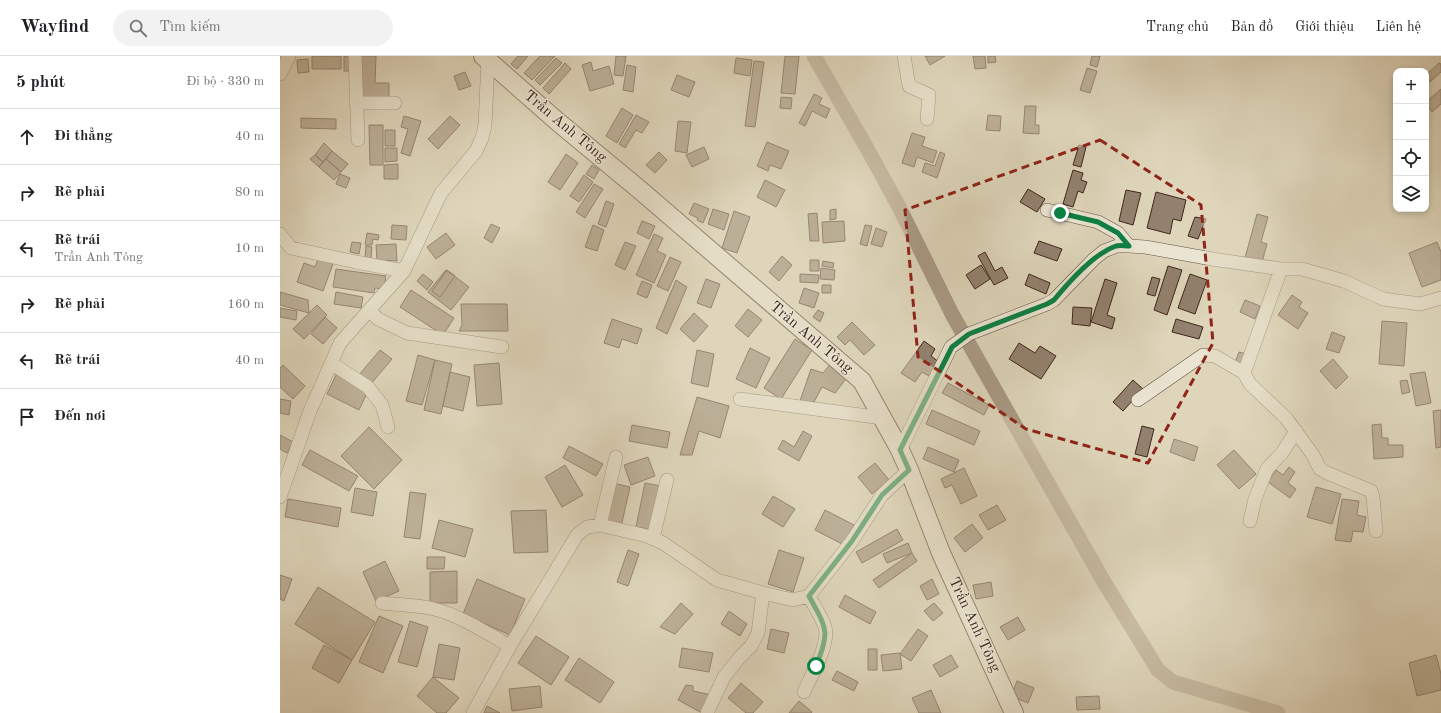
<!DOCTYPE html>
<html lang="vi">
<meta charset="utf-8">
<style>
body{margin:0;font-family:"Old Standard TT",serif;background:#f2f2f2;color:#202124}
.controls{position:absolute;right:12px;top:12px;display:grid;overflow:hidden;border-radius:8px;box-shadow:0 2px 6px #0003}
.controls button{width:36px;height:36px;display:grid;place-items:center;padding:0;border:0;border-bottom:1px solid #e0e0e0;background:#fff;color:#202124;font:20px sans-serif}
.stop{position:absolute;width:12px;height:12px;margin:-9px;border:3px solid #0b8043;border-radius:50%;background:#fff}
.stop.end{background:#0b8043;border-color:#fff;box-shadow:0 1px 4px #0008}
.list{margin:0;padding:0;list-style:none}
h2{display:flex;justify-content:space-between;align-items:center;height:52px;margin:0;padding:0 16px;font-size:17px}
h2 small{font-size:13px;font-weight:400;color:#757577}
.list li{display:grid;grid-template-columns:26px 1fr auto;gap:12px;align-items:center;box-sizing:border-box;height:56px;padding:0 16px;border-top:1px solid #e0e0e0}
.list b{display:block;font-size:15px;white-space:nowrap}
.list p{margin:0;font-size:13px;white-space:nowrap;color:#757577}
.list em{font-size:13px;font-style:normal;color:#757577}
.icon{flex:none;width:22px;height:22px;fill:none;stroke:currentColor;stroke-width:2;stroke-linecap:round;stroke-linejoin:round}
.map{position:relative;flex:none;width:1161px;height:657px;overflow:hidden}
header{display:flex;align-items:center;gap:24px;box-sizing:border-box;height:56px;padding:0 20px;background:#fff;border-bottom:1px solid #e0e0e0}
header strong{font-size:19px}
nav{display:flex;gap:22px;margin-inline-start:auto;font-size:14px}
.search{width:280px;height:36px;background:#f2f2f2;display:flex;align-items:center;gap:10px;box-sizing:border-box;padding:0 14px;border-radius:22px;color:#757577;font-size:15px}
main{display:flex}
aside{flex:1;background:#fff}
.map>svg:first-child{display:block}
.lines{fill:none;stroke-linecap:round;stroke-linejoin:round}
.canal{stroke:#a89a84;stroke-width:15}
.building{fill:#92816e;stroke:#40261c}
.street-casing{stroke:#685244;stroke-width:14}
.secondary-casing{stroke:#40261c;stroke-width:20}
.street{stroke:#eae4d2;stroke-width:13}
.secondary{stroke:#eae4d2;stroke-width:18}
.route{stroke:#0b8043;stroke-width:5}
.marked{fill:none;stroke:#8f2418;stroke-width:3;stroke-dasharray:8 5;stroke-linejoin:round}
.labels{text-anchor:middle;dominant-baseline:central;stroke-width:3;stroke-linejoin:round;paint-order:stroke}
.street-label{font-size:15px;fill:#40261c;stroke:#eae4d2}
</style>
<header>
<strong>Wayfind</strong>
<div class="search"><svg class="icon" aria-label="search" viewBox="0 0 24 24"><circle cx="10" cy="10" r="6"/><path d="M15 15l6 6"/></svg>Tìm kiếm</div>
<nav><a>Trang chủ</a><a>Bản đồ</a><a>Giới thiệu</a><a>Liên hệ</a></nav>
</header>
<main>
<aside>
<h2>5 phút<small>Đi bộ · 330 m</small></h2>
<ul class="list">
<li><svg class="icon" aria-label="ahead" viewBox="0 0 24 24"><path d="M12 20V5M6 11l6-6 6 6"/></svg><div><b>Đi thẳng</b></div><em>40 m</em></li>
<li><svg class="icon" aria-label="right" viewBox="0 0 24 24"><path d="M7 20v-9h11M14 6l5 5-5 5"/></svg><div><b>Rẽ phải</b></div><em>80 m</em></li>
<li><svg class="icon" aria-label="left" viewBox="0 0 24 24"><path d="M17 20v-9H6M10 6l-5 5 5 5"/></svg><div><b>Rẽ trái</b><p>Trần Anh Tông</p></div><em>10 m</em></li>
<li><svg class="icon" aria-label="right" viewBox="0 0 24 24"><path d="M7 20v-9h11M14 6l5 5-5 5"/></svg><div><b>Rẽ phải</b></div><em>160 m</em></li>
<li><svg class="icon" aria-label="left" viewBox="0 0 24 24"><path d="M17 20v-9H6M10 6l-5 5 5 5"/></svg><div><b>Rẽ trái</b></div><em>40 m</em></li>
<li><svg class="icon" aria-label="arrive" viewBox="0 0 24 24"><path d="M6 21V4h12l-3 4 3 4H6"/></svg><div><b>Đến nơi</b></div></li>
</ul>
</aside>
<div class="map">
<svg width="1161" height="657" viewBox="0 0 1161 657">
<rect width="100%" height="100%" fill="#ded5ba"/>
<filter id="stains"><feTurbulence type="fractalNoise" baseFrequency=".005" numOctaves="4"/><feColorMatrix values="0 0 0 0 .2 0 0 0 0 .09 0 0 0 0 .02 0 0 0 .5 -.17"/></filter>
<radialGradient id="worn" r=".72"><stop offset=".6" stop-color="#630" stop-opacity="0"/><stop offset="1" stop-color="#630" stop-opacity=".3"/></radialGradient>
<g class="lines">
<!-- canal -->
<path class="canal" d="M534 0 588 94 619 151 672 258 824 526 878 614 893 626 998 657"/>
</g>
<!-- building -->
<path class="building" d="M32 0H61V13H32Z
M64 0H74L75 15H64Z
M81 0H96L95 27H109V46L80 45Z
M238 0H248L237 13 231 8Z
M260 0H275L252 24 244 17Z
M336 0H346L343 20 334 19Z
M505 0H519L515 38 501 37Z
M645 0H665L650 9Z
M693 0H705L706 12 695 13Z
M708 0H715L716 6 708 7Z
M812 0H820L817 11 810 9Z
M276 2 282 7 260 29 255 24Z
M456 2 472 4 470 20 454 17Z
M28 3 29 16 18 17 17 4Z
M474 5 484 6 475 71 465 70Z
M311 6 313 15 329 10 334 28 310 35 302 9Z
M285 7 291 13 269 38 263 32Z
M1159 7 1161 8V16L1150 26 1146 22V19Z
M347 9 356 11 353 36 343 34Z
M807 12 817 15 810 37 800 34Z
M185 16 191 30 179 34 174 20Z
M397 19 415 26 409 41 391 34Z
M1161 33V48L1152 56 1146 48V46Z
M534 38 542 42 539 48 550 53 546 62 532 55 525 70 519 67Z
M501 41 512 42 511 53 500 52Z
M745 50H756L755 69H759V78L743 77Z
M342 52 353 59 337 87 326 80Z
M356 59 369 66 362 77 356 74 345 92 339 88Z
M708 59 721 60 720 75 706 74Z
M124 60 141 65 130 100 121 97 128 73 121 71Z
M170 60 180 69 158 93 148 83Z
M21 62 56 63V73L21 72Z
M398 65 411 66 407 97 395 95Z
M89 69H103V109H90Z
M105 74H115V90H105Z
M632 77 645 81 642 90 657 95 653 107 637 101 634 111 622 107Z
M487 86 509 95 501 113 490 109 488 115 477 110Z
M44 87 52 95 43 106 35 99Z
M799 89 806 91 801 111 793 109Z
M424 91 429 103 412 111 406 99Z
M105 92H117V105L105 106Z
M52 95 68 108 61 116 46 103Z
M379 96 387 104 375 117 366 109Z
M660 96 665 98 657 122 642 116 645 107 655 110Z
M286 98 298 107 280 134 268 126Z
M35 99 43 106 39 111 30 103Z
M46 103 61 116 54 124 39 111Z
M118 108V123H104V109Z
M312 109 319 114 314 123 306 118Z
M793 114 803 117 801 124 807 126 803 137 798 135 793 151 783 148Z
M60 118 70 122 66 132 56 128Z
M304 119 313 126 299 146 290 140Z
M485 124 505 134 496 151 477 141Z
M314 128 323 133 305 162 296 156Z
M748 133 765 143 757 156 740 146Z
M846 134 861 137 853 169 839 165Z
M876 136 906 144 901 165 893 163 890 178 867 172Z
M326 145 334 148 326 171 318 168Z
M414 147 429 153 423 167 417 164 418 162 409 158Z
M433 153 449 158 444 174 428 168Z
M556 153V163L550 164V154Z
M454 155 470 161 457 197 442 192Z
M537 157 539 185H530L528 158Z
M977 158 988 161 981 186 987 188 982 206 965 202Z
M915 161 926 163 918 183 908 180Z
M362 165 375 170 369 183 357 177Z
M564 165 565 185 543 187 542 166Z
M211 168 220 172 212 187 204 182Z
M112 169 127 170 126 184 111 183Z
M313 169 324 174 317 195 305 191Z
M585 169 592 170 587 190 580 188Z
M596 172 607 176 602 191 591 188Z
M87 177 99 179 98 184 93 183 92 189H85Z
M166 177 175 189 156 203 147 191Z
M374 178 383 182 377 195 386 199 374 227 356 219Z
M759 185 782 193 777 205 754 197Z
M72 186 81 187 79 198 70 196Z
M345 186 356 190 345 214 335 209Z
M1157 186 1161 196V224L1142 231 1129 197Z
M116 188 117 205 97 204 96 189Z
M86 190 92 191 91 202 85 201Z
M705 196 715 215 722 211 728 222 714 229 698 200Z
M502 200 512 209 499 225 489 216Z
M390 201 401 206 388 235 377 230Z
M38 203 53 208 43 235 17 226 24 207 35 211Z
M530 204H539V215H530Z
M543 205 554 207 553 212 542 210Z
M701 209 710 223 695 233 686 219Z
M888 210 902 214 887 259 874 254Z
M541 212 555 214 554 224 540 223Z
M56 213 106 220 104 233 95 232 94 237 53 231Z
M166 214 189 231 171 254 148 236Z
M167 214 175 220 160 241 152 235Z
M143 218 153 226 147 234 137 225Z
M520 218 539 219 538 227 520 226Z
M749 218 770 227 766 238 745 229Z
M910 218 927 224 915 258 898 252Z
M872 221 880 223 875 240 867 238Z
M426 223 440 228 431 252 417 247Z
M825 223 837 227 827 259 835 262 832 273 811 266Z
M396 224 407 231 387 278 376 272Z
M362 225 372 229 367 242 357 238Z
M542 229H551V237H542Z
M524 232 539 237 534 252 519 247Z
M131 234 174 262 163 279 120 251Z
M0 236 28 244 29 257 0 249Z
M56 236 83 241 81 252 54 248Z
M1012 239 1022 246 1019 251 1028 257 1018 273 998 259Z
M965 244 980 250 975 263 960 256Z
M181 248H227L228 275H179L182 269Z
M37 249 47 259 24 283 13 273Z
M793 251 812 252 810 270 792 268Z
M0 252 17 255 16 264 0 261Z
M468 253 482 264 468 281 455 270Z
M538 254 544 257 540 266 533 261Z
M414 257 428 270 414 286 400 273Z
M45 261 57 272 43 288 31 278Z
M332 263 362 273 357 288 342 283 339 292 324 287Z
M896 263 923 271 919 283 892 276Z
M1102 265 1127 267 1124 310 1099 308Z
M572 266 595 289 584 299 570 284 565 289 557 281Z
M1052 276 1065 281 1059 297 1046 293Z
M515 283 532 294 501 343 484 332Z
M644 285 655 293 651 300 659 306 649 320 642 316 635 326 621 317Z
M739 287 755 297 760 290 776 300 761 323 729 303Z
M470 292 490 302 476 332 456 323Z
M100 294 112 303 90 329 79 319Z
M417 294 434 298 428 331 411 327Z
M959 296 967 298 962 311 954 309Z
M138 299 155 304 142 349 126 345Z
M1053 303 1068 321 1056 333 1040 315Z
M155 304 172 308 161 358 144 354Z
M553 305 569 319 555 337 542 331 534 346 520 345 531 313 543 317Z
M219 307 222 348 197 350 194 309Z
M3 309 25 330 13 343 0 331V312Z
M170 316 190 321 183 355 163 350Z
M1145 316 1151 347 1136 350 1130 318Z
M57 317 89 333 79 354 47 338Z
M853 324 863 333 843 355 833 346Z
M1127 324 1130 336 1122 338 1120 325Z
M668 327 709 349 704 359 662 337Z
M417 341 449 350 440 382 419 375 412 399H400Z
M0 343 11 345 9 359 0 357Z
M652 354 700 375 694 389 646 368Z
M1161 354V391L1156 392 1153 355Z
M1101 368 1102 382H1108V389H1123V401L1094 403 1092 369Z
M352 369 390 376 387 392 349 385Z
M862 370 874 373 867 401 855 398Z
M89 371 122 404 94 433 61 400Z
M523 375 532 380 519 405 498 393 503 384 514 391Z
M0 379 13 386 7 397 0 393Z
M894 383 918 391 914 405 890 396Z
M289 390 323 408 316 420 283 402Z
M648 391 679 404 674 416 643 403Z
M30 394 78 420 69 435 22 409Z
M954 394 976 418 959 433 937 409Z
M368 401 375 420 351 429 344 409Z
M595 407 609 424 592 438 578 421Z
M285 409 303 439 282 451 265 421Z
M1009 411 1015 416 1008 427 1016 433 1010 442 988 426 996 414 1003 419Z
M684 412 697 440 681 448 672 429 665 432 661 423Z
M333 427 350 431 341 471 323 466Z
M365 427 381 430 372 474 356 471Z
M1036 431 1061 438 1052 468 1027 461Z
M75 432 97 436 93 460 71 456Z
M130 436 146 438 140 483 124 481Z
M493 440 515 453 503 471 482 458Z
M8 443 61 452 58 471 5 461Z
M1062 443 1079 445 1077 459 1086 461 1083 476 1073 475 1071 486 1055 484Z
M717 449 726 464 708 474 699 459Z
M266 454 268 496 234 497 231 455Z
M545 454 574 469 564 489 535 474Z
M159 464 193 473 185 501 152 492Z
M692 468 703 482 685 496 674 482Z
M617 473 623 484 582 507 576 496Z
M628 487 632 497 607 507 603 498Z
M348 494 359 498 348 530 337 526Z
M499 494 524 502 513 536 488 528Z
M632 497 637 505 599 532 593 524Z
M147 501H165L164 513H147Z
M105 505 119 535 96 545 83 516Z
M177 515V547H150V516Z
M0 519 12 523 4 545 0 543Z
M197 523 245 543 230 579 183 558Z
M652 523 659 538 647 544 640 530Z
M711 526 713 540 696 543 693 529Z
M38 531 95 566 72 604 15 568Z
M565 539 596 556 590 568 559 551Z
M401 547 413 558 395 578 380 571Z
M654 547 663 557 653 565 644 555Z
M449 555 467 568 460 580 441 568Z
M99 560 123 570 103 617 79 606Z
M738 561 745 574 728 584 720 571Z
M130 565 148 571 137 611 118 606Z
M491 573 509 577 504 597 487 593Z
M638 573 648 580 631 605 620 598Z
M256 580 289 601 271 629 238 607Z
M159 588 180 592 174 624 153 621Z
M44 589 72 604 59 627 32 612Z
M402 592 433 597 429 616 399 611Z
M588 593H597V614H588Z
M620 597 622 613 603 615 601 599Z
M671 599 678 611 660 621 653 609Z
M1156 599 1161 618V634L1137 640 1129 607Z
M299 602 334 626 320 647 285 624Z
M557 615 578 626 574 635 552 624Z
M153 621 179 642 166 657H157L137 640Z
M737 625 754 632 748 647 731 640Z
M461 627 483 646 473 657H466L448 642Z
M406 629 413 630V635L432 639 422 657 398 644Z
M260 630 262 651 232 655 229 633Z
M651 634 661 657H639L632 642Z
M819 640 820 653 797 654 796 641Z
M519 645 532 656 531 657H509Z
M207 650 220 657H204Z"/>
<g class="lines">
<defs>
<path id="street" d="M75 0 78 84
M624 0 629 30 649 39 647 63
M0 18 9 0
M76 47H115
M767 154 818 166 838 177 849 190
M0 178 11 192 76 206 124 215
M1001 213 964 317 970 328 1006 362 1033 399 1040 413 1045 416 1091 435 1093 441 1096 475
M89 254 98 263 127 277 222 291
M51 307 88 331 102 349 108 371
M460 343 603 362
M858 344 923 299 935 300 964 317
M620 394 671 291 689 278 767 248 774 244 814 203 824 195 837 190H849L865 191 932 203 1001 213H1022L1064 225 1103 243 1140 248 1161 242
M0 441 30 355 60 287 124 215 161 137 196 95 202 82 205 69 208 4
M970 465 975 443 987 413 1002 397 1016 375
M320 469 336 401
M373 482 387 424
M102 547C119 549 138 549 154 553 177 558 209 578 230 590
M524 636C531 620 550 588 545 571 541 560 534 550 529 540
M193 657 230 590 297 479 307 471 320 469 367 480 383 487 437 524 483 537 513 544 529 540 572 485 602 439 629 414
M427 657 444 621 460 601 471 590 478 577 483 537"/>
<path id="secondary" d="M203 0 278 66 360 134 582 325 620 394 629 414 661 497 734 657"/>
</defs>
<!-- street casing -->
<use href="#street" class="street-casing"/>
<!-- secondary casing -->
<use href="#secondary" class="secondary-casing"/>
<!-- street -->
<use href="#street" class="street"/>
<!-- secondary -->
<use href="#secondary" class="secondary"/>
</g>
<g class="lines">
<!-- route -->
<path class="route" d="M536 610C551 574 546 572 529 540L572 485 602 439 629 414 620 394 672 291 689 278 767 248 774 244C788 227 815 197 836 190 840 189 845 190 849 190L838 177 818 166 780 157"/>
</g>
<!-- marked area -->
<path d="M0 0H1161V657H0ZM820 84 921 149 933 287 868 407 746 373 638 301 625 154Z" fill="#ded5ba" fill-opacity=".55" fill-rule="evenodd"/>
<path class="marked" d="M820 84 921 149 933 287 868 407 746 373 638 301 625 154Z"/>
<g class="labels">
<!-- street labels -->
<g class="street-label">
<text transform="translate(285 71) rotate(40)">Trần Anh Tông</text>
<text transform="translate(531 282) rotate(40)">Trần Anh Tông</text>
<text transform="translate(694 569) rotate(65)">Trần Anh Tông</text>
</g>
</g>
<rect width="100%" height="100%" filter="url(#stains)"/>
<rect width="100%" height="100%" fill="url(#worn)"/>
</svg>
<div class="controls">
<button>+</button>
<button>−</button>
<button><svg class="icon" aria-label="locate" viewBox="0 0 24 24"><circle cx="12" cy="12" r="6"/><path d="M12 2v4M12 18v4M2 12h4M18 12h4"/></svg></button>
<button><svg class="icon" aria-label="layers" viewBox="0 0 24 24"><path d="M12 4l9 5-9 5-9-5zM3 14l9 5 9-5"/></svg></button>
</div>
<div class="stop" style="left:536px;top:610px"></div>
<div class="stop end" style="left:780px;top:157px"></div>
</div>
</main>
